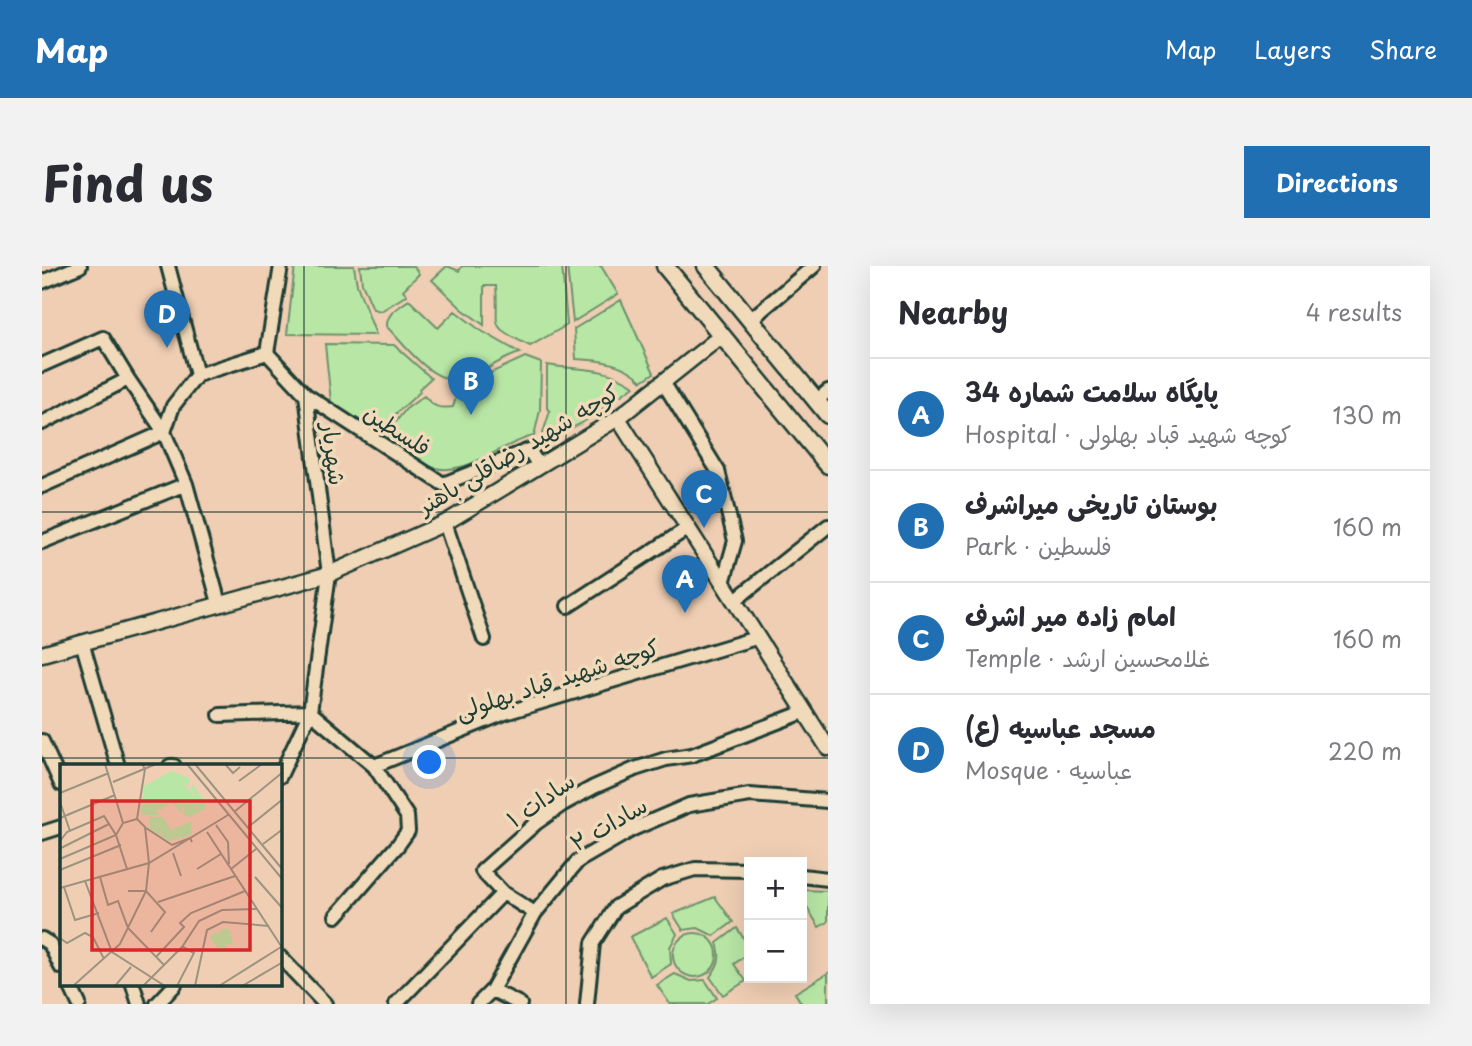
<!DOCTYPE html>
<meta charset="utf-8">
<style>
body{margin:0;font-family:"Playpen Sans","Playpen Sans Arabic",sans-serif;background:#f2f2f3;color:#2b2b33}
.controls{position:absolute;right:21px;bottom:21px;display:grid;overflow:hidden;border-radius:0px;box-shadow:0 7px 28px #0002}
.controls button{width:63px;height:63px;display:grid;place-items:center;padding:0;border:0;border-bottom:2px solid #e1e1e2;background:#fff;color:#2b2b33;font:35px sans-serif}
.you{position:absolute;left:388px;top:497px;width:24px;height:24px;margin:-18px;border:5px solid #fff;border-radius:50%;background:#1a73e8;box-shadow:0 0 0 10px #1a73e833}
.badge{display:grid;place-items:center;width:46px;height:46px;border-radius:50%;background:#1f6fb2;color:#fff;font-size:23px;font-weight:700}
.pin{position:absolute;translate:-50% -58px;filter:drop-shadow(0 2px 4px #0008)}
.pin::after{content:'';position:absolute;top:37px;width:24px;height:21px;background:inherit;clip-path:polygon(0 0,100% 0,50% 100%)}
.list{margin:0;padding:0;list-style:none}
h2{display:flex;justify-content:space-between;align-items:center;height:91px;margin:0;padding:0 28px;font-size:30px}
h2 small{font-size:23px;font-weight:400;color:#7c7c81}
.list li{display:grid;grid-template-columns:46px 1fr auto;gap:21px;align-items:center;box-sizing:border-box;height:112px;padding:0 28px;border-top:2px solid #e1e1e2}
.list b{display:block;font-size:26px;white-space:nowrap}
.list p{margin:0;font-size:23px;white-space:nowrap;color:#7c7c81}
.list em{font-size:23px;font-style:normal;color:#7c7c81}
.map{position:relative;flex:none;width:786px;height:738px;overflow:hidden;border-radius:0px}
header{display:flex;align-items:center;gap:42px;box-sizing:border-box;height:98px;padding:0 35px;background:#1f6fb2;color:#fff}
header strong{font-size:33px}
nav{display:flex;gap:38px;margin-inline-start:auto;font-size:24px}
.intro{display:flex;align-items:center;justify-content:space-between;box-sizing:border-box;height:168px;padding:0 42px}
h1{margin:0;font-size:49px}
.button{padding:18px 32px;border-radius:0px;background:#1f6fb2;color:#fff;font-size:24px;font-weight:700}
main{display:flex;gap:42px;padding:0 42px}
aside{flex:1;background:#fff;border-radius:0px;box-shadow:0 7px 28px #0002}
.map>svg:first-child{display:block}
.green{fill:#b8e7a5;stroke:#6c926c;stroke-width:2}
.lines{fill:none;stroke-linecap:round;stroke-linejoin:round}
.minor-casing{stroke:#1f3d34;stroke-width:18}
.tertiary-casing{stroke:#1f3d34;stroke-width:19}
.secondary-casing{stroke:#1f3d34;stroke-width:21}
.minor{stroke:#f1dab9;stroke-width:12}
.tertiary{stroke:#f1dab9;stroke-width:14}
.secondary{stroke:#f1dab9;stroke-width:16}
.grid{fill:none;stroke:#1f3d34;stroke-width:2;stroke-opacity:0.55}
.labels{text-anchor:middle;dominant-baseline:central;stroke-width:7;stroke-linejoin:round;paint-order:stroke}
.street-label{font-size:23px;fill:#1f3d34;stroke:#f1dab9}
.inset-road{fill:none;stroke:#9c9480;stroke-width:2}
.view{fill:#d62828;fill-opacity:0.15;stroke:#d62828;stroke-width:3.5}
.inset-edge{fill:none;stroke:#1f3d34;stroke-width:3.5}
</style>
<header>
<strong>Map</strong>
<nav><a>Map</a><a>Layers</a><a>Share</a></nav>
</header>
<div class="intro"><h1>Find us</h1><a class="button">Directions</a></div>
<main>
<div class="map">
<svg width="786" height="738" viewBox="0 0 786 738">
<rect width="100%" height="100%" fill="#efceb3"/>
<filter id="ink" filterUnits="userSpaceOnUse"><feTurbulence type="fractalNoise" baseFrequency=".0143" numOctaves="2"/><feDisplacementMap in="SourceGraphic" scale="14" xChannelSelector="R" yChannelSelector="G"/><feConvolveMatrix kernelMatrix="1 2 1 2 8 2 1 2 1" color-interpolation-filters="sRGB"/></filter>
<g filter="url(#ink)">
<!-- green -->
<path class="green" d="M253 0H312L315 19 334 69 245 68Z
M318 0H372L377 8 361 24 365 29 339 45 331 43 320 17Z
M405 0 417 5 420 0H520L525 59 488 80C443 58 458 63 454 20H442V59L420 43 390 14Z
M525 0H559L576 28 531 56Z
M367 34 396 62 413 45 438 64 478 87C460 92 446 103 429 111 395 126 366 82 345 61 344 47 357 41 367 34Z
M579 34 612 107 600 115C583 97 559 94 534 93L532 63Z
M283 78 352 79 389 112 377 123 378 126 348 153 337 168 289 136Z
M483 91 499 97 498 144 492 170C459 176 420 216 384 199 369 192 355 180 342 171L364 143 382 130C392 141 396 143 411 141L418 119 425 118Z
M505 99C541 105 560 99 592 120L540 157 504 175 500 170 508 145 505 142Z
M760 624 786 625V656L777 661 760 633Z
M673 631 691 656 672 670 656 662 641 664 631 648Z
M625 652 635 668 628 681 629 698 609 711 588 671Z
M695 662 707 681V687L692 698 704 715 681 729 668 711C677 699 680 691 675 677Z
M631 689a22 22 0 1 1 44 0a22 22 0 1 1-44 0Z
M786 707V738H760L753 727Z
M633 708 649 715 663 714 675 732 666 738H628L615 719Z"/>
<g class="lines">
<defs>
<path id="minor" d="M126 0 155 109
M0 16 38 0
M708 54 772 0
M225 87 264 129 287 308 268 446 238 510
M225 87 239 0
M0 99 61 72 86 113 122 166 144 218 177 337
M621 116 676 205 693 275 681 317
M264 129 401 218 487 184 497 200
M774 135 786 125
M0 157 86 113
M0 220 122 166 131 140 155 109 225 87
M403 257 442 373
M0 276 144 218
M692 335 786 260
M526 340 646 262
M40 376 76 500
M178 449 268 446 332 500 365 550 366 565 356 579 294 650
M0 475 19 518
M128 500H132
M332 500 463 447 714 372
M0 567 19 561
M760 610 786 613
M461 627 493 647
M0 673 8 678 19 701
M238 691 283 738
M28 719 37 738
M91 719 97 738
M450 724 478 738
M115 738 133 719
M354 738 461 627 440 605 494 557 521 538 552 521 593 503 624 493 650 489 762 446
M436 738 450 724 493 647 536 595 591 563 647 539 708 529 786 535
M545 738 551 677 574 641 620 613 653 603 707 604"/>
<path id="tertiary" d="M576 152 786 482
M0 388 287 308 403 257 576 152 679 70"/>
<path id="secondary" d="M623 0 786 199
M664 0 786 149"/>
</defs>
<!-- minor casing -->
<use href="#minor" class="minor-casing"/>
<!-- tertiary casing -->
<use href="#tertiary" class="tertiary-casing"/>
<!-- secondary casing -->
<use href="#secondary" class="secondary-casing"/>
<!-- minor -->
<use href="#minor" class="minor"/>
<!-- tertiary -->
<use href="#tertiary" class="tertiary"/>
<!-- secondary -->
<use href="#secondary" class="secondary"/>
</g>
</g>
<!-- grid -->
<path class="grid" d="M262 0V738M524 0V738M0 246H786M0 492H786"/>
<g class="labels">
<!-- street labels -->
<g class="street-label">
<text transform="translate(356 163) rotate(33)">فلسطین</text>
<text transform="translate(476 182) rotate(-31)">کوچه شهید رضاقلی باهنر</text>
<text transform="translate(293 188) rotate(83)">شهریار</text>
<text transform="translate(515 412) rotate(-18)">کوچه شهید قباد بهلولی</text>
<text transform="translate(498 533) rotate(-35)">سادات ۱</text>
<text transform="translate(566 557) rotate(-30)">سادات ۲</text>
</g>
</g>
<!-- overview -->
<g transform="translate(18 498)">
<rect width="222" height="222" fill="#efceb3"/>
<path d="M112 7 130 15 128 22 122 18 136 34 130 24 134 21 147 43 138 49 136 35 137 49 130 53 123 50V41L121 49 111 38 101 46 96 44 99 51H81L84 22ZM89 53H103L111 66 132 57 131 71 109 77 100 72 104 66 99 71 90 65ZM167 164 171 169 166 172 171 170 173 181 165 180 167 184 160 189 155 182 160 179 154 180 150 172 157 168 160 173 159 167Z" fill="#b8e7a5"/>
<path class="inset-road" d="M45 0 63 59M127 0 223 116M135 0 223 106M165 0 173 9 180 3M179 17 202 0M53 18 96 0M0 29 49 9M0 38 10 67M174 48 223 8M0 54 55 31M77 55 85 5 82 0M156 61 168 78 169 100M86 64 112 81 130 74 132 78M187 64 223 35M147 68 223 185M0 77 7 68 44 52 56 71 67 105M203 80 223 65M1 84 49 60M113 89 121 112M0 95 56 71 63 59 77 55M137 105 161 90M171 105 196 85M0 106 61 81M40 113 48 141 58 137 68 164 104 201M195 113 223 145M25 117 52 188 105 222M4 123 15 156 39 149M0 124 89 99 168 51M68 127H86L105 148 91 168M98 138 175 112M0 174 7 179 25 169 33 173 44 195M96 193 124 163 120 159 131 149 185 127M13 222 60 180 86 127 89 99 85 63 77 55M55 222 71 203M83 222 122 183 139 157 162 146 197 145M117 222 134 189 123 183M135 222 147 166 163 158 209 162M159 222 221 183M182 222 223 198"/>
<path class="view" d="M32 37H190V186H32Z"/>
<rect width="222" height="222" class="inset-edge"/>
</g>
</svg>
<div class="controls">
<button>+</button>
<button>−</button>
</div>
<div class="you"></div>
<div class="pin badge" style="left:643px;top:347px">A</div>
<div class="pin badge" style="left:429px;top:149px">B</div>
<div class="pin badge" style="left:662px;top:262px">C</div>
<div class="pin badge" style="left:125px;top:82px">D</div>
</div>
<aside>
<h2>Nearby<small>4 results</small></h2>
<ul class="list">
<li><span class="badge">A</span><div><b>پایگاه سلامت شماره 34</b><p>Hospital · کوچه شهید قباد بهلولی</p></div><em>130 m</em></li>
<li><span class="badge">B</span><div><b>بوستان تاریخی میراشرف</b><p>Park · فلسطین</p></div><em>160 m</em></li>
<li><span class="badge">C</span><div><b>امام زاده میر اشرف</b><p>Temple · غلامحسین ارشد</p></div><em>160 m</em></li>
<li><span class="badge">D</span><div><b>مسجد عباسیه (ع)</b><p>Mosque · عباسیه</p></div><em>220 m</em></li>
</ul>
</aside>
</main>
